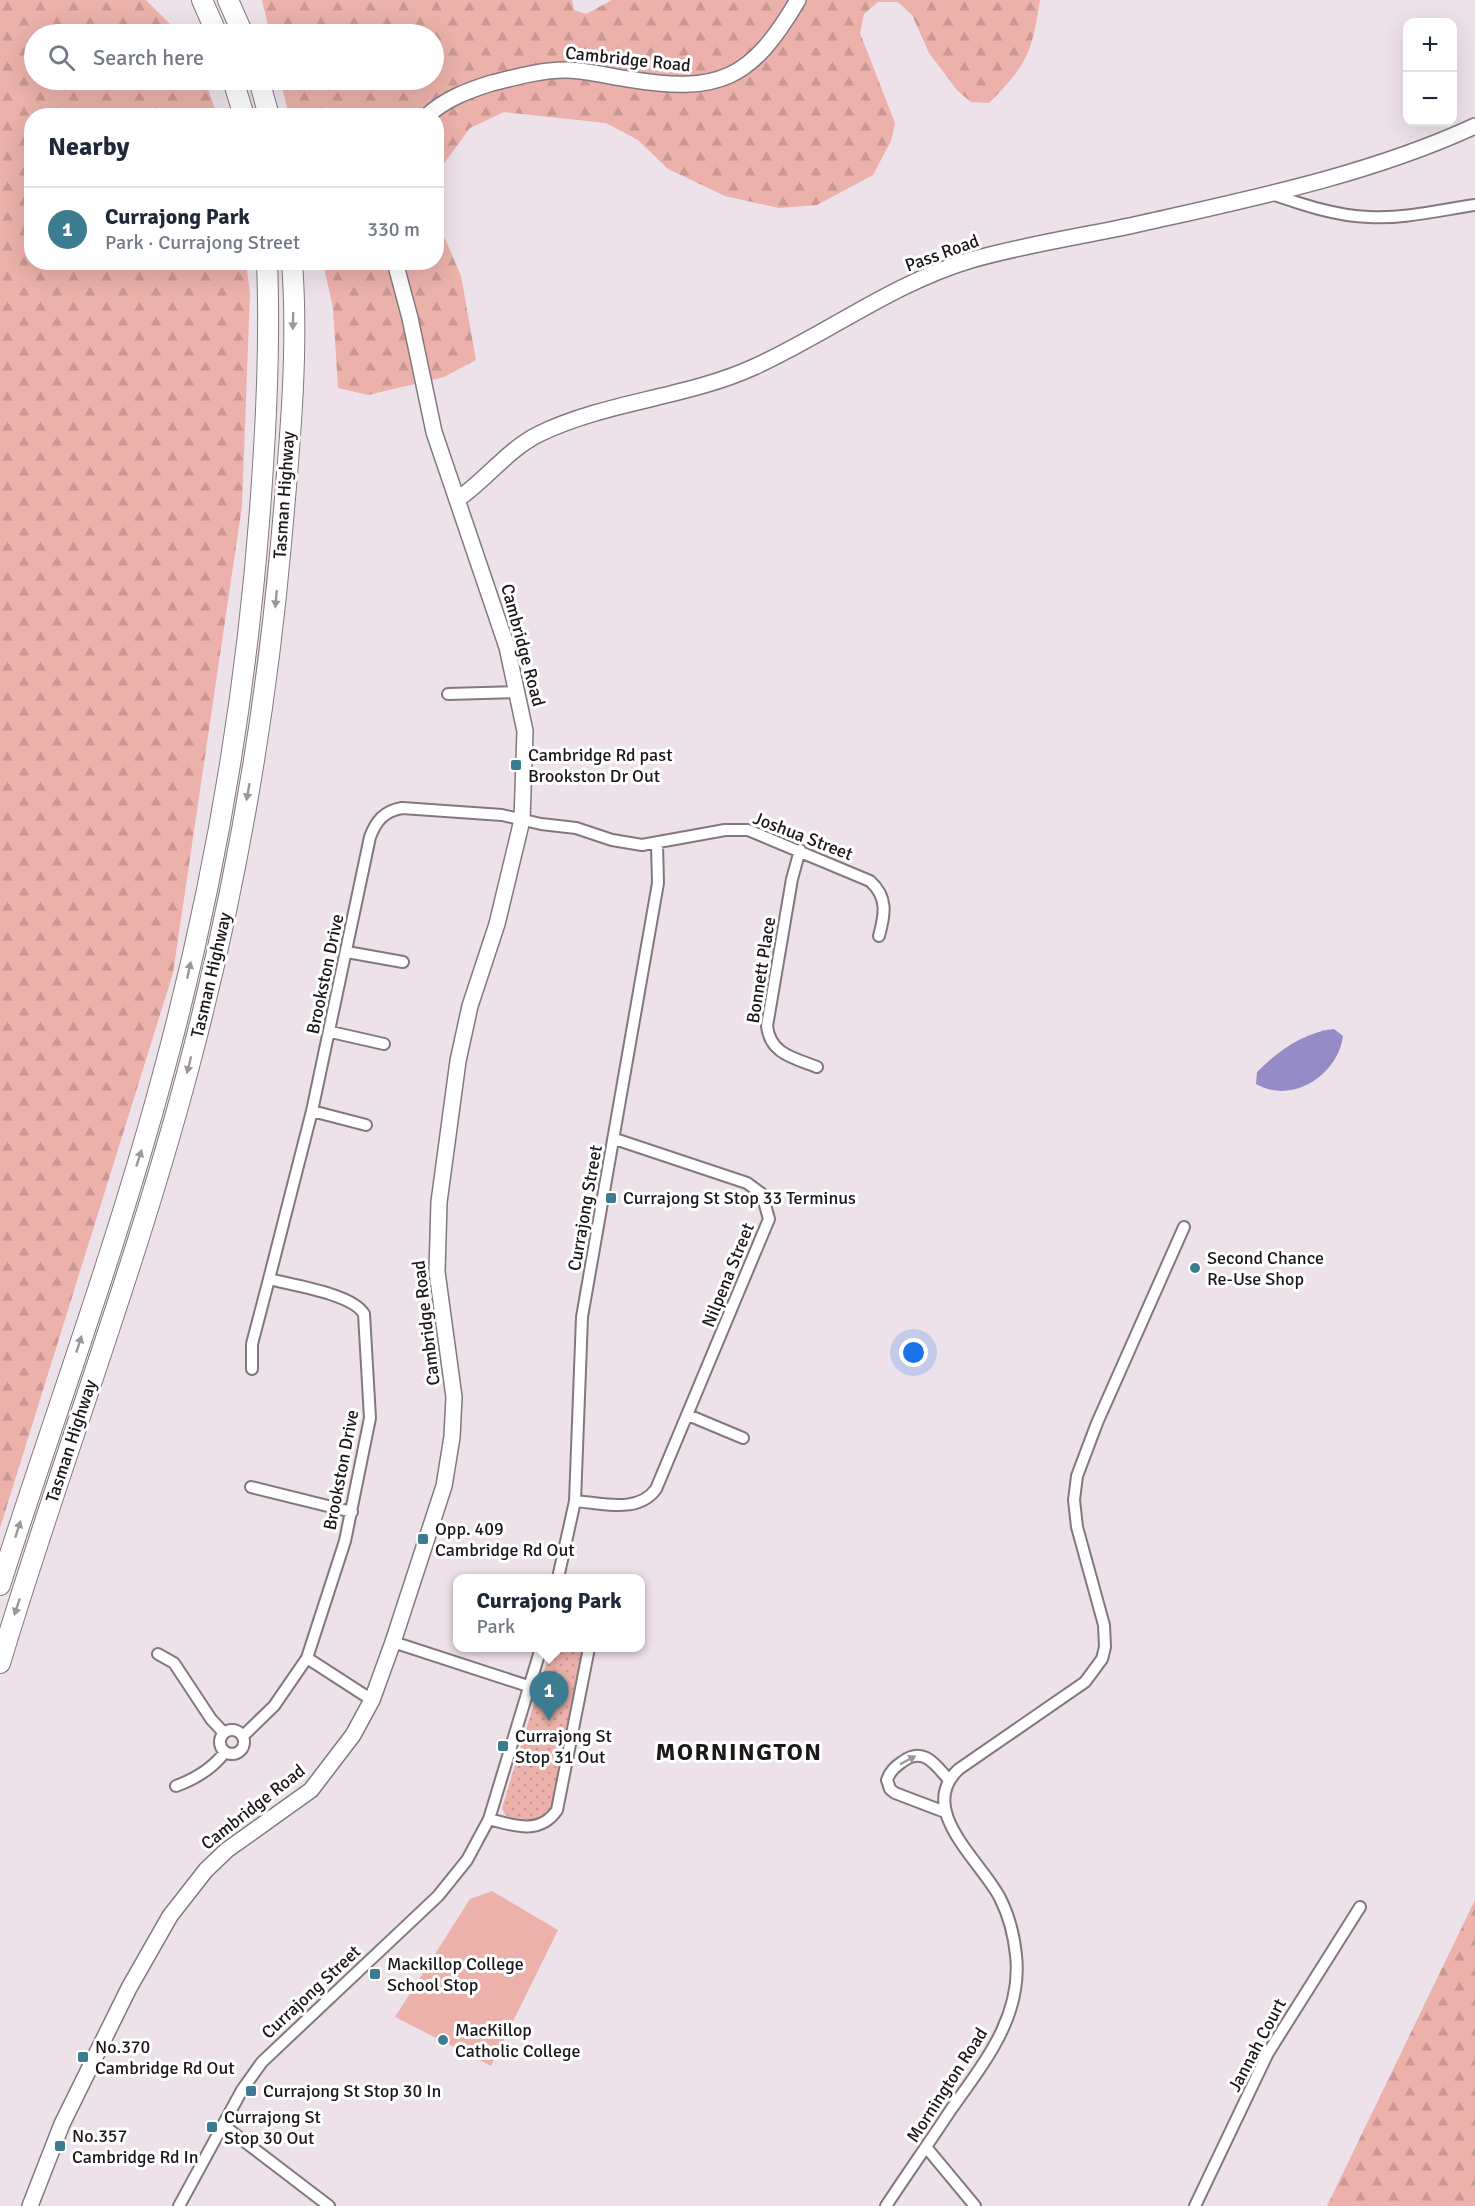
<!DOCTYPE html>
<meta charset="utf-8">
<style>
body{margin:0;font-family:Signika,sans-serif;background:#f6f6f7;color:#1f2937}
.controls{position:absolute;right:18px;top:18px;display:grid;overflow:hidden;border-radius:12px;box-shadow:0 6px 24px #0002}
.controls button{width:54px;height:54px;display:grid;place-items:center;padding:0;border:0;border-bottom:2px solid #e0e1e3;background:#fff;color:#1f2937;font:30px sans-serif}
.you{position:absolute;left:914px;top:1353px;width:21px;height:21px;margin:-15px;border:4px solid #fff;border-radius:50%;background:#1a73e8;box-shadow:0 0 0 9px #1a73e833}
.badge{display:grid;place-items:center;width:39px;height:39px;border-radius:50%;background:#3c7c90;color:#fff;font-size:20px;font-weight:700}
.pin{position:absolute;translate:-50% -50px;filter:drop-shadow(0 2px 3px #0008)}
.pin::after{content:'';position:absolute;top:32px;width:21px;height:18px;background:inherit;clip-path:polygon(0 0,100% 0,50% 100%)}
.popup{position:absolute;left:453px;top:1574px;width:192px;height:78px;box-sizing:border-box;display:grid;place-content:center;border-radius:12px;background:#fff;filter:drop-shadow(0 2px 4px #0005);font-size:20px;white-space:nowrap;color:#747a83}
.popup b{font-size:22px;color:#1f2937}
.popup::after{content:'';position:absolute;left:50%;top:100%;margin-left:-12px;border:12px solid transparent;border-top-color:#fff}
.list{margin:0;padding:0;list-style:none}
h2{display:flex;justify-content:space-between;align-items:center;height:78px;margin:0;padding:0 24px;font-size:26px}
h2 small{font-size:20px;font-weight:400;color:#747a83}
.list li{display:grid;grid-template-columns:39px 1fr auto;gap:18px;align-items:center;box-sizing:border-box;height:84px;padding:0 24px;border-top:2px solid #e0e1e3}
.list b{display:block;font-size:22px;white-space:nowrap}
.list p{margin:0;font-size:20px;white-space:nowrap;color:#747a83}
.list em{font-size:20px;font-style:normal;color:#747a83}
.icon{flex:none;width:33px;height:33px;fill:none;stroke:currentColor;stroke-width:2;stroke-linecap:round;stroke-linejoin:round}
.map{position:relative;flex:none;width:1475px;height:2206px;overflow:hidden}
.search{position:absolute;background:#fff;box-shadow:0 6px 24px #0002;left:24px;top:24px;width:420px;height:66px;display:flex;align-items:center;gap:15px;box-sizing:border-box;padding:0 21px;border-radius:33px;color:#747a83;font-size:22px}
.panel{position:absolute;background:#fff;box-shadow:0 6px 24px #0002;left:24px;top:108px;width:420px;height:162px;border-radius:24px}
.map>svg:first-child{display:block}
.forest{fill:url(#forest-firs)}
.park{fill:url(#park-dots)}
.garden{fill:#ebb1aa}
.water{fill:#958bc7}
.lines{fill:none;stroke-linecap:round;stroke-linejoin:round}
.minor-casing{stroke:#82787e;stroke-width:14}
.secondary-casing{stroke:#82787e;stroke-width:18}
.motorway-casing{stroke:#82787e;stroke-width:22}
.minor{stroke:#fff;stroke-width:10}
.secondary{stroke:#fff;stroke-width:15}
.motorway{stroke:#fff;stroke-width:20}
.oneway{fill:#999798}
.poi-dot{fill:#3c7c90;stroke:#fff;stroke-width:2}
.labels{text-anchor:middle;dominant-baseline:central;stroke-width:6;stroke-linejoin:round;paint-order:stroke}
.street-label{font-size:18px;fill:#1c181a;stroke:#fff}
.poi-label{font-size:18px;fill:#1c181a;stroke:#fff;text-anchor:start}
.district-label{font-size:24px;font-weight:bold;letter-spacing:1.5px;fill:#1c181a;stroke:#fff}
</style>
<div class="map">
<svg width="1475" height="2206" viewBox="0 0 1475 2206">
<defs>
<pattern id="forest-firs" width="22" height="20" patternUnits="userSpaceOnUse" patternTransform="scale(1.5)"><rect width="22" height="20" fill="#ebb1aa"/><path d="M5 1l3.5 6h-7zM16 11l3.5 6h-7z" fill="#c99892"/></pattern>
<pattern id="park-dots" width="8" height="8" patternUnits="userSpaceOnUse" patternTransform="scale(1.5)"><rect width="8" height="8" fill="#ebb1aa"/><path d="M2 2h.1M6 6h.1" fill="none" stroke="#c99892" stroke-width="1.8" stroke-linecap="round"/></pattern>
</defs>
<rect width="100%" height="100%" fill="#eee2ea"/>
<!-- forest -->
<path class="forest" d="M0 0H146L180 34H34V80H205L217 115 32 116V262L246 263 250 293 242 506 173 973 0 1528Z
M262 0H572L574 10 586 14 612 0H1040C1032 53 1027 65 989 103L971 102 957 90 929 53 912 15 898 2H878L864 14 860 33 895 123 891 141 873 175 817 205 779 208 725 196 668 169 638 140 606 123 504 112 470 128 437 173 436 116 289 115 280 80H434V34H270Z
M437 220 461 276 476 360 444 377 368 395 338 388 333 308 323 263 436 262Z
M1475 1900V2206H1327Z"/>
<!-- park -->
<path class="park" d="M551 1648H584L553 1804C543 1820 511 1832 502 1808Z"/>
<!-- garden -->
<path class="garden" d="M492 1891 558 1930 491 2066 395 2017 470 1899Z"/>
<!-- water -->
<path class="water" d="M1334 1029 1343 1036C1338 1075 1292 1105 1256 1084L1257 1072C1278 1051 1304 1032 1334 1029Z"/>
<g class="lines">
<defs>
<path id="minor" d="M1269 193C1301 204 1335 216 1369 217 1404 219 1440 210 1475 205
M448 694 517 692
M800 850 792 879 767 1026C770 1054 794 1058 817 1067
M347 952 403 962
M331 1032 384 1044
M312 1111 366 1125
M269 1279 312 1111 370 837C376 821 384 811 402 808L502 815 541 824 576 828 612 840 642 845 725 830H748L870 881C888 897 885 914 879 936
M688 1415 743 1438
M251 1487 352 1512
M575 1501C602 1503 638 1514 656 1489L769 1219 762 1194 747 1183 615 1139
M558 1578 575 1501 582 1317 658 883 657 844
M393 1642 528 1686
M158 1654 174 1663 211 1719 224 1733
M307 1658 372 1700
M220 1742a12 12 0 1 1 24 0a12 12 0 1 1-24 0Z
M243 1736 274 1706 307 1658 345 1541 370 1418 364 1314C353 1294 292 1285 269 1279L252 1344V1369
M176 1786C195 1779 213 1768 225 1752
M945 1812 895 1793 890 1789 887 1780C890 1771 895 1767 902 1762 923 1746 935 1764 948 1779
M489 1819C514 1826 540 1835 557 1810L589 1648
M223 2125 329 2206
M926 2147 975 2206
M179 2206 242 2090 262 2062 438 1896 467 1860 489 1819 541 1648
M886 2206C907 2174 929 2143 950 2111 983 2064 1023 2017 1016 1955 1014 1935 1009 1916 1000 1898 981 1861 915 1809 959 1769L1085 1682 1102 1659 1105 1647 1104 1625 1077 1527 1074 1500 1077 1476 1097 1423 1184 1227
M1195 2206 1268 2053 1360 1907"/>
<path id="secondary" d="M427 116C445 99 469 90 492 83 516 77 541 70 565 70 586 70 607 76 628 79 719 94 751 80 798 0
M458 499C487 479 507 450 539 434 607 401 686 398 754 367 827 334 893 283 971 260 1027 244 1085 236 1143 223 1254 198 1371 174 1475 126
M30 2206 62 2124 129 1988 170 1916 206 1870 227 1850 311 1790 353 1735 372 1700 393 1642 444 1486 452 1437 454 1397 437 1272 439 1202 458 1061 470 1006 497 924 522 820 525 731 507 647 434 432 410 318 395 262"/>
<path id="motorway" d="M202 0 217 34
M228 0 243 34
M233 80 244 116
M259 80 269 116
M0 1585C54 1416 116 1249 162 1078 215 884 249 682 262 481 267 408 270 335 267 262
M0 1663C60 1464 135 1270 188 1070 234 898 265 722 281 544 289 452 299 355 292 262"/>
</defs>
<!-- minor casing -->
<use href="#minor" class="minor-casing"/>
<!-- secondary casing -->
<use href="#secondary" class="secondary-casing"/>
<!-- motorway casing -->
<use href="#motorway" class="motorway-casing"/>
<!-- minor -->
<use href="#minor" class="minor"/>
<!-- secondary -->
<use href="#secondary" class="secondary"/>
<!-- motorway -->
<use href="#motorway" class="motorway"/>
</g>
<!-- one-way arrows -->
<defs><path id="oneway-solid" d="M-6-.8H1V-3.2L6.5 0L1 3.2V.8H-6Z" transform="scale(1.5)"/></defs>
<g class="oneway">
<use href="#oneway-solid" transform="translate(293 321) rotate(91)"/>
<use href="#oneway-solid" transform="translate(276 599) rotate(95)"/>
<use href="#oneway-solid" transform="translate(248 792) rotate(100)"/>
<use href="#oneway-solid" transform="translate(189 970) rotate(-78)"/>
<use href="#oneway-solid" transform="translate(189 1065) rotate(104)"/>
<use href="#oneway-solid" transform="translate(139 1158) rotate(-72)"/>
<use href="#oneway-solid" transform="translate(79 1344) rotate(-72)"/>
<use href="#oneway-solid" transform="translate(18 1529) rotate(-72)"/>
<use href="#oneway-solid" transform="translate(17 1607) rotate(108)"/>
<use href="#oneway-solid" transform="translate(908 1760) rotate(-28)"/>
</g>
<!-- markers -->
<g class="poi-dot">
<rect x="510" y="759" width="12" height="12" rx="3"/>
<rect x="605" y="1192" width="12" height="12" rx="3"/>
<circle cx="1195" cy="1268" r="6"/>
<rect x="417" y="1533" width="12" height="12" rx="3"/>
<rect x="497" y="1740" width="12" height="12" rx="3"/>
<rect x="369" y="1968" width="12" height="12" rx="3"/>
<circle cx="443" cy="2040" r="6"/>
<rect x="77" y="2051" width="12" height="12" rx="3"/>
<rect x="245" y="2085" width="12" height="12" rx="3"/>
<rect x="206" y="2121" width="12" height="12" rx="3"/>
<rect x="54" y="2140" width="12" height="12" rx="3"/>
</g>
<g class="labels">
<!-- street labels -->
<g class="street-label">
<text transform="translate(628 59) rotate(6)">Cambridge Road</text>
<text transform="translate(942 253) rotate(-20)">Pass Road</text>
<text transform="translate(284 495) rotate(-86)">Tasman Highway</text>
<text transform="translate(523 645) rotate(75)">Cambridge Road</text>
<text transform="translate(803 836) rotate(21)">Joshua Street</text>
<text transform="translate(761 970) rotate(-81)">Bonnett Place</text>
<text transform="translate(325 974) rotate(-78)">Brookston Drive</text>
<text transform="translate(211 975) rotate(-77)">Tasman Highway</text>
<text transform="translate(585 1208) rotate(-80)">Currajong Street</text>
<text transform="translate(728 1275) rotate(-68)">Nilpena Street</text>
<text transform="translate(426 1323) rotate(-97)">Cambridge Road</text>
<text transform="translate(71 1441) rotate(-72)">Tasman Highway</text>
<text transform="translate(341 1470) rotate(-79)">Brookston Drive</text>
<text transform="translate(253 1807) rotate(-38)">Cambridge Road</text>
<text transform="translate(311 1992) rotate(-43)">Currajong Street</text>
<text transform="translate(1257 2045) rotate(-62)">Jannah Court</text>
<text transform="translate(947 2085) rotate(-57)">Mornington Road</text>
</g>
<!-- poi labels -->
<g class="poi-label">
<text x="528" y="755">Cambridge Rd past<tspan x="528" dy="21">Brookston Dr Out</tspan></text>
<text x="623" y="1198">Currajong St Stop 33 Terminus</text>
<text x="1207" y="1258">Second Chance<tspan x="1207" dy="21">Re-Use Shop</tspan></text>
<text x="435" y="1529">Opp. 409<tspan x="435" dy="21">Cambridge Rd Out</tspan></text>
<text x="515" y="1736">Currajong St<tspan x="515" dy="21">Stop 31 Out</tspan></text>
<text x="387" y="1964">Mackillop College<tspan x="387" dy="21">School Stop</tspan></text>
<text x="455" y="2030">MacKillop<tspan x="455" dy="21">Catholic College</tspan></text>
<text x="95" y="2047">No.370<tspan x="95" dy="21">Cambridge Rd Out</tspan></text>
<text x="263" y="2091">Currajong St Stop 30 In</text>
<text x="224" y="2117">Currajong St<tspan x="224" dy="21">Stop 30 Out</tspan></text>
<text x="72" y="2136">No.357<tspan x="72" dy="21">Cambridge Rd In</tspan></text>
</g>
<!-- district labels -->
<g class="district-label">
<text x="739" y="1752">MORNINGTON</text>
</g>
</g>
</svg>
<div class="controls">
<button>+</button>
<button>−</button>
</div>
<div class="you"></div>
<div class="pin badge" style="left:549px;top:1721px">1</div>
<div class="popup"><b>Currajong Park</b>Park</div>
<div class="search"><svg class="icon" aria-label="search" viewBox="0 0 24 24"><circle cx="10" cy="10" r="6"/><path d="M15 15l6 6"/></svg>Search here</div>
<section class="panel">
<h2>Nearby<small></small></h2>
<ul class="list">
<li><span class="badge">1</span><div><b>Currajong Park</b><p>Park · Currajong Street</p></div><em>330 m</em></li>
</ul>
</section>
</div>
